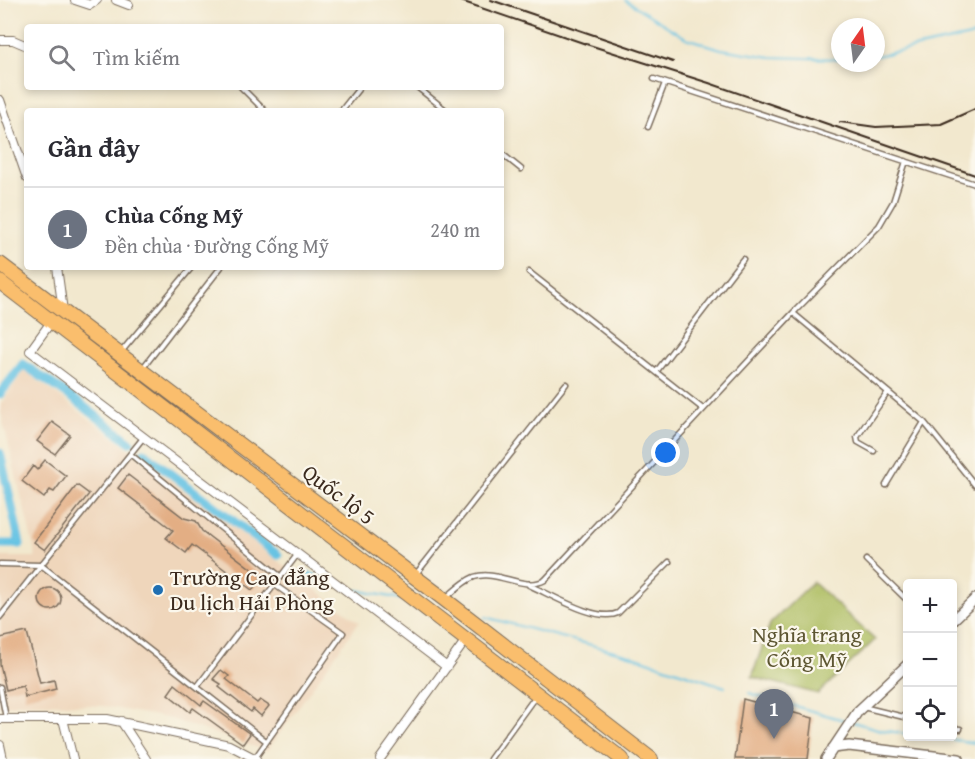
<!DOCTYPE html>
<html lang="vi">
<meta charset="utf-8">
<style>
body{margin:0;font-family:"Gentium Book Plus",serif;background:#f7f7f7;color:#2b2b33}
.controls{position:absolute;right:18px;bottom:18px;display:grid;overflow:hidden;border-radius:6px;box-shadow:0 3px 9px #0003}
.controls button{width:54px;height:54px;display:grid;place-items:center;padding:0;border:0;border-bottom:2px solid #e1e1e2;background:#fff;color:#2b2b33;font:30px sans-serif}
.compass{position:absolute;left:831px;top:18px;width:54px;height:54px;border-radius:50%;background:#fff;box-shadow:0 3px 9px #0003;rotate:14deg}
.you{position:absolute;left:666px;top:453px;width:21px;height:21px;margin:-15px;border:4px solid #fff;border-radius:50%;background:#1a73e8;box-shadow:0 0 0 9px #1a73e833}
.badge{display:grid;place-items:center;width:39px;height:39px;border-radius:50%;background:#1f6fb2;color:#fff;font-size:20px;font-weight:700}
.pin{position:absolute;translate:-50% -50px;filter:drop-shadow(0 2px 3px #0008)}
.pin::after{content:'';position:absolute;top:32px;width:21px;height:18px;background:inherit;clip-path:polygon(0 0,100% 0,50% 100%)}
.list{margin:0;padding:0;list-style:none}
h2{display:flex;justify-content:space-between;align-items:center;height:78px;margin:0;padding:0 24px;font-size:26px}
h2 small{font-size:20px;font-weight:400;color:#7c7c81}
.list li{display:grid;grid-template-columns:39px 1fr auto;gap:18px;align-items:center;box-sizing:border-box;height:84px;padding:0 24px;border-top:2px solid #e1e1e2}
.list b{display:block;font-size:22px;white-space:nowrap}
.list p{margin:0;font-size:20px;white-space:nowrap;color:#7c7c81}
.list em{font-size:20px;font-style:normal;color:#7c7c81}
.icon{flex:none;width:33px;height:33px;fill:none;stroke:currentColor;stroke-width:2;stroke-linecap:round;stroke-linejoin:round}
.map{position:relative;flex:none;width:975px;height:759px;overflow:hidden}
.search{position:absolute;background:#fff;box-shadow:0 3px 9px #0003;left:24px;top:24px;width:480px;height:66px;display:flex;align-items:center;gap:15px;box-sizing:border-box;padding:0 21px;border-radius:6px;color:#7c7c81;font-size:22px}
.panel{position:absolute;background:#fff;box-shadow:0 3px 9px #0003;left:24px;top:108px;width:480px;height:162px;border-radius:6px}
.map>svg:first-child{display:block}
.built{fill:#efd6bb}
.green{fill:#acbc5f;stroke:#74733e;stroke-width:1.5}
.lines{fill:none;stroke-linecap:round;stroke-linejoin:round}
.stream{stroke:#65c2e3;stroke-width:2}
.canal{stroke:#65c2e3;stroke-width:9}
.building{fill:#e3ae84}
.service-casing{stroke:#7b6c5c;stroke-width:7}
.minor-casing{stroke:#7b6c5c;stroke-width:10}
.tertiary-casing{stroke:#7b6c5c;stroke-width:12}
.trunk-casing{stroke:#7b6c5c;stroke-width:16}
.service{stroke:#fff;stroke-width:4}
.minor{stroke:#fff;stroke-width:8}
.tertiary{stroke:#fff;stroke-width:9}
.trunk{stroke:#fabe6d;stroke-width:14}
.rail{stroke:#3b2a1e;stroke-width:2}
.poi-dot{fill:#1f6fb2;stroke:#fbf7ec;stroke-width:2}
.labels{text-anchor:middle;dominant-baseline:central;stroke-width:4.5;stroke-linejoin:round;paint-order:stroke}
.street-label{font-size:22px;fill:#3b2a1e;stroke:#fbf7ec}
.poi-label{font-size:22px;fill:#3b2a1e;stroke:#fbf7ec;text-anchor:start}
.park-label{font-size:22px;fill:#5d5632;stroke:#fbf7ec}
</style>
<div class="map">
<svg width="975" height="759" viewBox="0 0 975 759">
<rect width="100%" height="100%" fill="#fbf7ec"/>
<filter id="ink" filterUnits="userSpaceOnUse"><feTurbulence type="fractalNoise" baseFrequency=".0167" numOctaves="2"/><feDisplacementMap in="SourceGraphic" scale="12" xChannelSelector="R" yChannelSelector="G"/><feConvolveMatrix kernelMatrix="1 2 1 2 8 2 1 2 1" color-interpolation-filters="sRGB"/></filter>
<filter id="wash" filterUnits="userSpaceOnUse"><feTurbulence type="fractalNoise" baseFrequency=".008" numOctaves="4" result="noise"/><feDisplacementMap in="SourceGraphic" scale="24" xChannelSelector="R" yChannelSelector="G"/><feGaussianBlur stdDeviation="1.35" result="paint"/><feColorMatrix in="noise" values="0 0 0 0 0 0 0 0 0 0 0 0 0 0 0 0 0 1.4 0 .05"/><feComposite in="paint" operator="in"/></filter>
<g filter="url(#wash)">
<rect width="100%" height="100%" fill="#f2e8ce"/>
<!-- built -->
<path class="built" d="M24 370 359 622 267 751 168 718 103 706 44 703H21L0 707V557H36L0 409V405Z"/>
<!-- green -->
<path class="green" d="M813 582 875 640 818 694 752 677 770 624Z"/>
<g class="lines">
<!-- stream -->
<path class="stream" d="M625 0 686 38 721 49 771 57 840 59
M876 56 975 35
M356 590 401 599
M485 617 633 656 725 687
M749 693 847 721
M853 722 881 730 908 734
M928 736 975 743"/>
<!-- canal -->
<path class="canal" d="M0 394 23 364 74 399 130 442
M0 453 20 544H0
M144 453 278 555
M306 575 319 580"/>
</g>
<g id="blocks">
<!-- building -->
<path class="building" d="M52 422 70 435 55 454 37 441Z
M45 460 66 476 54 492 50 490 44 498 22 481 33 466 37 470Z
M128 475 184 518 196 521 202 531 262 577 252 590 192 545 186 553 166 538 173 530 118 488Z
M77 485 89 494 45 550 34 542Z
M39 599a11 11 0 1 1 22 0a11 11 0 1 1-22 0Z
M27 632 40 683 54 680 56 689 25 697 23 686 6 690 0 665V638Z
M221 670 229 676 226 679 257 703 260 700 269 706 261 716 253 709 251 712 219 687 221 684 213 679Z
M175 684 201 705 204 701 250 734 243 744 193 708 190 712 168 694Z
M743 699 813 718 808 759H735Z"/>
</g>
</g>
<g filter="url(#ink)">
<use href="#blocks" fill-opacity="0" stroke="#7b6c5c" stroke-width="1.5"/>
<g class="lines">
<defs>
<path id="service" d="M654 79 975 184
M241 87 265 111
M417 87 447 111
M341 111 360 87
M648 127 665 83
M501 153 521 169
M529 272 703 409
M793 313 924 422 975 485
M122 351 192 267
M142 369 221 267
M656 372 743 259
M143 438 41 565 197 687 297 555
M874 451 858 442 857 437 888 392
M130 454 281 577
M886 485 924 422
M866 560 908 601
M0 564 40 565
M416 574 566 384
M529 585C550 594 597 623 618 613L669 562
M447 597C455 590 464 581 474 577 498 569 523 592 545 580L793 313 879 226 893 202 906 161
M0 617 41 565
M0 687 6 718
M197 687 266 741
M863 707 908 718
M952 728 960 729
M255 758 343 633 275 585
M490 759 535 697"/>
<path id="minor" d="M75 0 90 5 97 0
M116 0 129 5
M0 40H13L27 46
M0 100 27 178
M57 267 63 311
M51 322 30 351 447 667
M0 719H107L229 745 256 759
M63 719 73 759
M121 721 146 759
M0 745 3 759
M380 759 466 640"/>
<path id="tertiary" d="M952 621 975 599
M833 748 849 746 959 759
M826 759 858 711 908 664"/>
<path id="trunk" d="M0 264 444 599 651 759
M0 282 622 759"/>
</defs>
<!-- service casing -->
<use href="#service" class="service-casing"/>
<!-- minor casing -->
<use href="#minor" class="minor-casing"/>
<!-- tertiary casing -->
<use href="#tertiary" class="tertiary-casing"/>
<!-- trunk casing -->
<use href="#trunk" class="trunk-casing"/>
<!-- service -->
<use href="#service" class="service"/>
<!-- minor -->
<use href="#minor" class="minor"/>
<!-- tertiary -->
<use href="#tertiary" class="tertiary"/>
<!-- trunk -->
<use href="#trunk" class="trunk"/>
<!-- rail -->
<path class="rail" d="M458 0 586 44 709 83 975 175
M491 0 673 62
M840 122 876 127 941 124 975 109"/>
</g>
</g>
<!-- markers -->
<circle class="poi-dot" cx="158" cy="590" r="6"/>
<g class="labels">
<!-- street labels -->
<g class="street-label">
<text transform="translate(339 494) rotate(37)">Quốc lộ 5</text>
</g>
<!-- poi labels -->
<g class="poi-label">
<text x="170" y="577">Trường Cao đẳng<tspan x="170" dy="25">Du lịch Hải Phòng</tspan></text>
</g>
<!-- park labels -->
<g class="park-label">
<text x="807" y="634">Nghĩa trang<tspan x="807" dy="25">Cống Mỹ</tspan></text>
</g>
</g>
</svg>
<div class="controls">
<button>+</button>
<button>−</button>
<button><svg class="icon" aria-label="locate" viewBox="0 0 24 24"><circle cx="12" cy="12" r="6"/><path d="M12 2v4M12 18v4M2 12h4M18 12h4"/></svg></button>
</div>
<svg class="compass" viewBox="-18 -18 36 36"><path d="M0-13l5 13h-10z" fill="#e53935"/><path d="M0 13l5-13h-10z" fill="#7c7c81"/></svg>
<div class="you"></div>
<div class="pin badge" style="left:774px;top:739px;background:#6b7280">1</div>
<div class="search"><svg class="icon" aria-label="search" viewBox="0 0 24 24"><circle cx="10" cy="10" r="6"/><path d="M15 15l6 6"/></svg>Tìm kiếm</div>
<section class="panel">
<h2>Gần đây<small></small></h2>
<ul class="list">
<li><span class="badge" style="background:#6b7280">1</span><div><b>Chùa Cống Mỹ</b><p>Đền chùa · Đường Cống Mỹ</p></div><em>240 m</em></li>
</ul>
</section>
</div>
